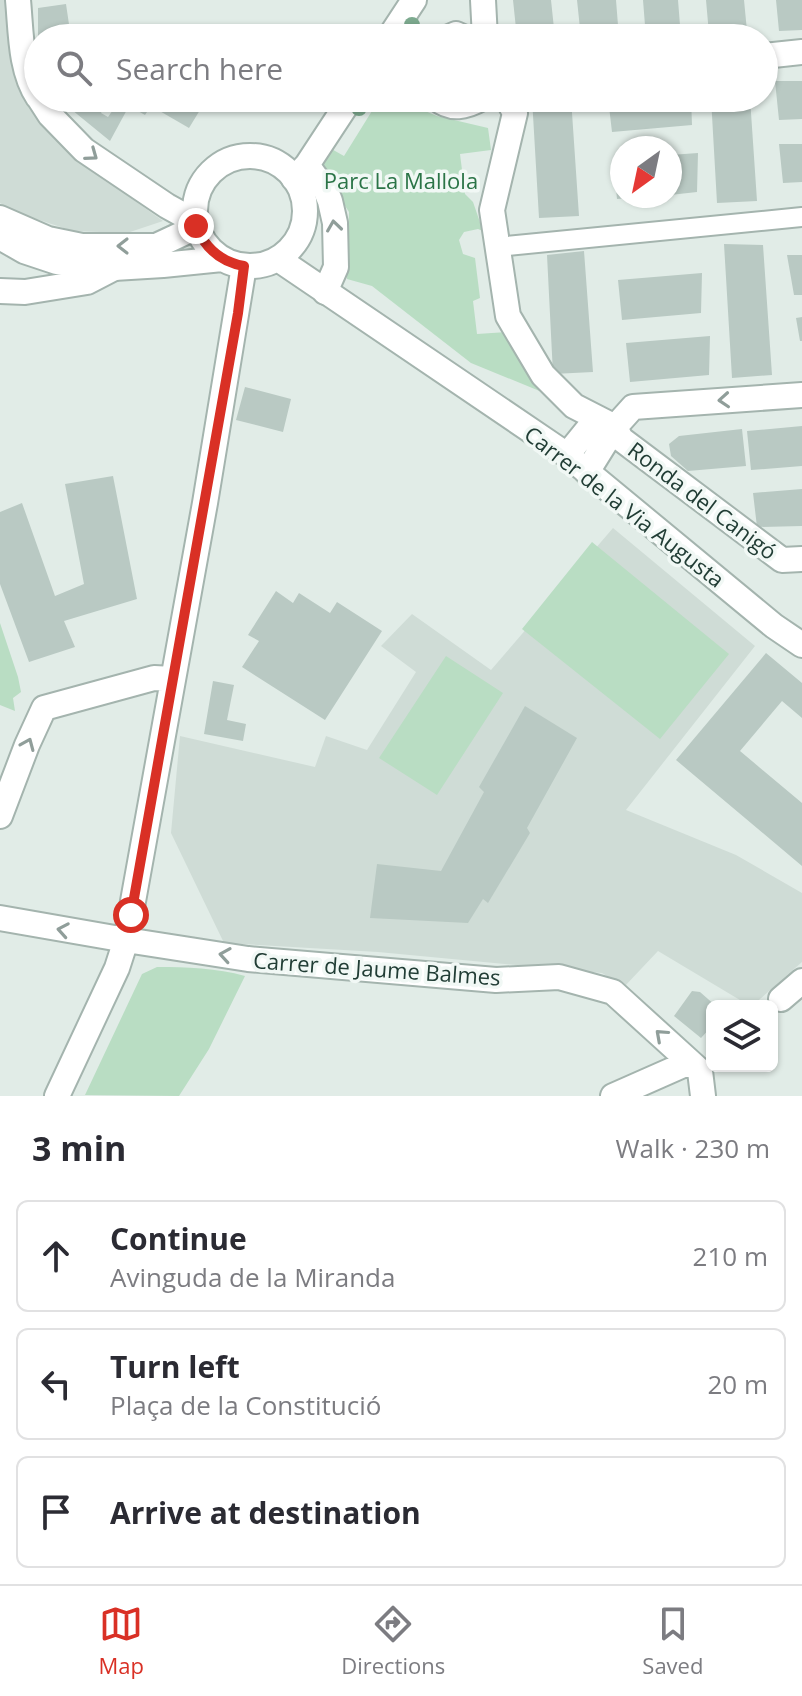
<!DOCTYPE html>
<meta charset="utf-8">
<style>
body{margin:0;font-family:"Open Sans",sans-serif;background:#f7f7f7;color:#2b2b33}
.controls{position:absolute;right:24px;bottom:24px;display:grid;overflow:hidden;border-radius:12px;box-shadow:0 2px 6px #0004}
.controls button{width:72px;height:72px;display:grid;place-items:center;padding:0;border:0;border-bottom:2px solid #e1e1e2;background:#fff;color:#2b2b33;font:40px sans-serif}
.compass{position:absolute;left:610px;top:136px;width:72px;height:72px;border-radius:50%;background:#fff;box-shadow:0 2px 6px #0004;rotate:213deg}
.stop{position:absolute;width:24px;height:24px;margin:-18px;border:6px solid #d93025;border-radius:50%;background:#fff}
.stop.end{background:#d93025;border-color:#fff;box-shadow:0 2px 8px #0008}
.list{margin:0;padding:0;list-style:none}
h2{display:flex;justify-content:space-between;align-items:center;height:104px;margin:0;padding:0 32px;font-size:34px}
h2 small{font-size:26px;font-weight:400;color:#7c7c81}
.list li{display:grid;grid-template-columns:52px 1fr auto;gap:24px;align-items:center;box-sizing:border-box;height:112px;margin:0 16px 16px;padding:0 16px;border:2px solid #e1e1e2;border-radius:12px}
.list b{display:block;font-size:30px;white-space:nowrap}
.list p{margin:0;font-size:26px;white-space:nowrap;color:#7c7c81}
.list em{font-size:26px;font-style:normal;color:#7c7c81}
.icon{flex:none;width:44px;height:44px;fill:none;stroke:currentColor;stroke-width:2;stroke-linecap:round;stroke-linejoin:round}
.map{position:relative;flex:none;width:802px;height:1096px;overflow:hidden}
.search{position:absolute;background:#fff;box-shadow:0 2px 6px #0004;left:24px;right:24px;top:24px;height:88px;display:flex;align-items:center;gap:20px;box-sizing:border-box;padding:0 28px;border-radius:44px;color:#7c7c81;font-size:30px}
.sheet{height:488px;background:#fff}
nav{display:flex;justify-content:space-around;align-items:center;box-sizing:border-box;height:112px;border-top:2px solid #e1e1e2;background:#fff;font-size:22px;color:#7c7c81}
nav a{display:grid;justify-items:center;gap:4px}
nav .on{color:#d93025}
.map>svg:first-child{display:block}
.built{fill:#cfdcd6}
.green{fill:#b9ddc3}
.building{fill:#b9c9c3}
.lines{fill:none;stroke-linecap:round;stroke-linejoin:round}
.pedestrian-casing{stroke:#a4b4ae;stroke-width:22}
.minor-casing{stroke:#a4b4ae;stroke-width:28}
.tertiary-casing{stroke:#a4b4ae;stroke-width:28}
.path{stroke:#81b0a1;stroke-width:4;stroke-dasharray:4 6;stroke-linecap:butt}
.pedestrian{stroke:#fff;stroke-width:18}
.minor{stroke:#fff;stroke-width:24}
.tertiary{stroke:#fff;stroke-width:24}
.tree{fill:#7daa8f}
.oneway{stroke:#909e9a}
.route{stroke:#d93025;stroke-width:10}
.labels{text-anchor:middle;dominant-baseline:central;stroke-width:7;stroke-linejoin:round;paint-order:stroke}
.park-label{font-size:22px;fill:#2b7447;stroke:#f1f8f5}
.street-label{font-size:22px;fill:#213d35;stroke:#f1f8f5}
</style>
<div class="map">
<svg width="802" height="1096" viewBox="0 0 802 1096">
<rect width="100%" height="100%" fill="#e1ece7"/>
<!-- built -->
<path class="built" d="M0 0H8L14 51 22 93 81 162 163 221 127 233 73 231 21 214 0 203Z
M613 528 755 646 626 810 736 855 802 893V962L752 1006H750L658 951 624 987 602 973 378 952 224 943 171 833 180 736 315 767 326 736 367 750 416 672 381 646 412 614 491 670Z"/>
<!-- green -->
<path class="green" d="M380 98H416L425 111 437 116 488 128 491 150 460 154 465 194 473 202 483 231 478 229 464 232 459 240 463 254 475 258 480 298 473 301 477 334 507 332 542 392 471 363 372 286 347 279 349 212 318 164 328 147 344 156Z
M592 542 729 654 660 739 522 629Z
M0 623 18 677 21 692 13 698 15 711 0 705Z
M446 656 503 693 437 795 379 758Z
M157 967C186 967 217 968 245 976L209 1049 179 1096 85 1095 142 974Z"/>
<!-- building -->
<path class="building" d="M513 0H551L555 38H517Z
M577 0H616L619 38H581Z
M643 0H678L681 38H646Z
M706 0H744L747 31 709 34Z
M776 0H802V30L779 31Z
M66 4 71 38H38V8Z
M775 81H802V119L779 120Z
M63 98 87 100 89 98 103 109 101 113 108 117 115 107 110 104 114 98H178L200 110 189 128 151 106 145 115 129 106 110 141 61 101Z
M224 98H249L243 108Z
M532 98H571L579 216 539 218Z
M608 98H691L692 125 612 132Z
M711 98H750L757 201 717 203Z
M779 144H802V182L783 183Z
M698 153 697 192 670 195V155Z
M622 159V196H629V198L617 199 613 160Z
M724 244 763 245 772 375 732 378Z
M584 251 593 372 553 374 547 255Z
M787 255H802V295H794Z
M702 273 701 313 622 320 618 280Z
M802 317V341H800L796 318Z
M710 336 709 375 630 382 626 343Z
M245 387 291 399 283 432 236 420Z
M802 426V466L751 470 747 431Z
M742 429 746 466 688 471 671 456 669 444 679 436Z
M113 476 137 599 64 621 75 647 29 662 0 584V512L22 503 55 596 84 584 65 484Z
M802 489V526L757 527 753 493Z
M276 591 293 603 299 593 330 613 337 602 382 631 325 720 242 667 259 641 248 635Z
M766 653 802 683V718L782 701 740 751 802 803V866L676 760Z
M213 681 234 685 227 720 246 724 243 741 204 734Z
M525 706 577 738 527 828 530 833 488 903 483 899 468 923 370 918 377 864 441 871 484 792 479 787Z
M692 991 700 992 716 1006H712V1026L701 1038 674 1016Z"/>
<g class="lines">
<defs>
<path id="pedestrian" d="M497 247 802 217"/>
<path id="minor" d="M18 0C21 31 20 70 38 97
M483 0 485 38
M389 38 414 0
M447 38 456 34 465 38
M764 56 802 52
M39 98 50 115 84 150 167 206 196 222
M436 98C451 111 466 107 482 98
M507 98 515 113 492 210 508 316 543 375 574 406 615 427 587 472
M307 165 326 191 330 201 335 223 336 267 325 292
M294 179 307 165 351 98
M0 291 25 292 87 282 114 268
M802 395 633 407 615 427 621 439 782 560 802 559
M567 455 597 418
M0 816 27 745 44 708 154 678 173 679
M0 918 126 940 248 959 496 980 559 977 613 992 700 1071 703 1096
M781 999 802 981
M57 1096 117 968 126 940 205 503 244 266
M613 1096 690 1062"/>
<path id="tertiary" d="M195 211a55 55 0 1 1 110 0a55 55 0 1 1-110 0Z
M0 218 48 239 82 246H156L186 232 198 230
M0 237 24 251 57 262 114 268 163 265 222 259
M278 259 567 455 774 626 802 645"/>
</defs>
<!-- pedestrian casing -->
<use href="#pedestrian" class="pedestrian-casing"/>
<!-- minor casing -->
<use href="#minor" class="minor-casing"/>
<!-- tertiary casing -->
<use href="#tertiary" class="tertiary-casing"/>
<!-- path -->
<path class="path" d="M764 81 765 90
M588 105V98"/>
<!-- pedestrian -->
<use href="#pedestrian" class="pedestrian"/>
<!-- minor -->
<use href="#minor" class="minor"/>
<!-- tertiary -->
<use href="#tertiary" class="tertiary"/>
</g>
<!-- trees -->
<g class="tree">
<circle cx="412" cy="25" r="8"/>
<circle cx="359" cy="108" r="8"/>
</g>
<!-- one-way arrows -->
<defs><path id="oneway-chevron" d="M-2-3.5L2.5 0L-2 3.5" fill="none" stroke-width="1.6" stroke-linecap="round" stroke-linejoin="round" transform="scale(2)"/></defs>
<g class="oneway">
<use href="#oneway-chevron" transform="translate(92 155) rotate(36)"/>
<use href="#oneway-chevron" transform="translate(334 226) rotate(-98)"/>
<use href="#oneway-chevron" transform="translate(123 246) rotate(-180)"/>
<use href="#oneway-chevron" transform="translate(724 400) rotate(176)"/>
<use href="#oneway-chevron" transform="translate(28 744) rotate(-67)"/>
<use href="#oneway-chevron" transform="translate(63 930) rotate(-170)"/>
<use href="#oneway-chevron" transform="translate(225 955) rotate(-171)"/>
<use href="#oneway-chevron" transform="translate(661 1035) rotate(-138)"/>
</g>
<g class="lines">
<!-- route -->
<path class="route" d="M131 915 238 313 244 266C221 262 205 248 196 226"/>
</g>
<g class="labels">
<!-- park labels -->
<g class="park-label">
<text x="401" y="180">Parc La Mallola</text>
</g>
<!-- street labels -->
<g class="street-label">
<text transform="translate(703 500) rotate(37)">Ronda del Canigó</text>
<text transform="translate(625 506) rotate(38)">Carrer de la Via Augusta</text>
<text transform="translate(377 968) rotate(4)">Carrer de Jaume Balmes</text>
</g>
</g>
</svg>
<div class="controls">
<button><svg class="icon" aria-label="layers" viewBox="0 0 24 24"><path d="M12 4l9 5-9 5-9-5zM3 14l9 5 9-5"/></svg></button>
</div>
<svg class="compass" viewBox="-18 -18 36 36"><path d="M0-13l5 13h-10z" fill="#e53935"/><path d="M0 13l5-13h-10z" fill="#7c7c81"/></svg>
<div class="stop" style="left:131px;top:915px"></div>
<div class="stop end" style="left:196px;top:226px"></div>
<div class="search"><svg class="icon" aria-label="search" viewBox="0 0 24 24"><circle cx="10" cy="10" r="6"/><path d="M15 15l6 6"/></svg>Search here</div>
</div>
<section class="sheet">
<h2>3 min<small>Walk · 230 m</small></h2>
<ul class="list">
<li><svg class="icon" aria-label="ahead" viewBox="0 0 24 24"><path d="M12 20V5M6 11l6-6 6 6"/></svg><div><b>Continue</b><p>Avinguda de la Miranda</p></div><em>210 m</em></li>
<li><svg class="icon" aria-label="left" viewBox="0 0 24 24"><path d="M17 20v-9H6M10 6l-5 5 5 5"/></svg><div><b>Turn left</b><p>Plaça de la Constitució</p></div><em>20 m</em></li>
<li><svg class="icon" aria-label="arrive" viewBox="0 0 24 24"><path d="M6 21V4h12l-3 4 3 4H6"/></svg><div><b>Arrive at destination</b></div></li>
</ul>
</section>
<nav>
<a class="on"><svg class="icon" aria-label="map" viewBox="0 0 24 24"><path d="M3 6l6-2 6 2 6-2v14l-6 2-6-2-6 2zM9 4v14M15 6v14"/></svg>Map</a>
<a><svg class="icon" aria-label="directions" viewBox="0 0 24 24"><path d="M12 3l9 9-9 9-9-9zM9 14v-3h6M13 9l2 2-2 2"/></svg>Directions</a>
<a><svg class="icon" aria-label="saved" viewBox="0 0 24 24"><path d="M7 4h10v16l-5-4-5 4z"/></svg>Saved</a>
</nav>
